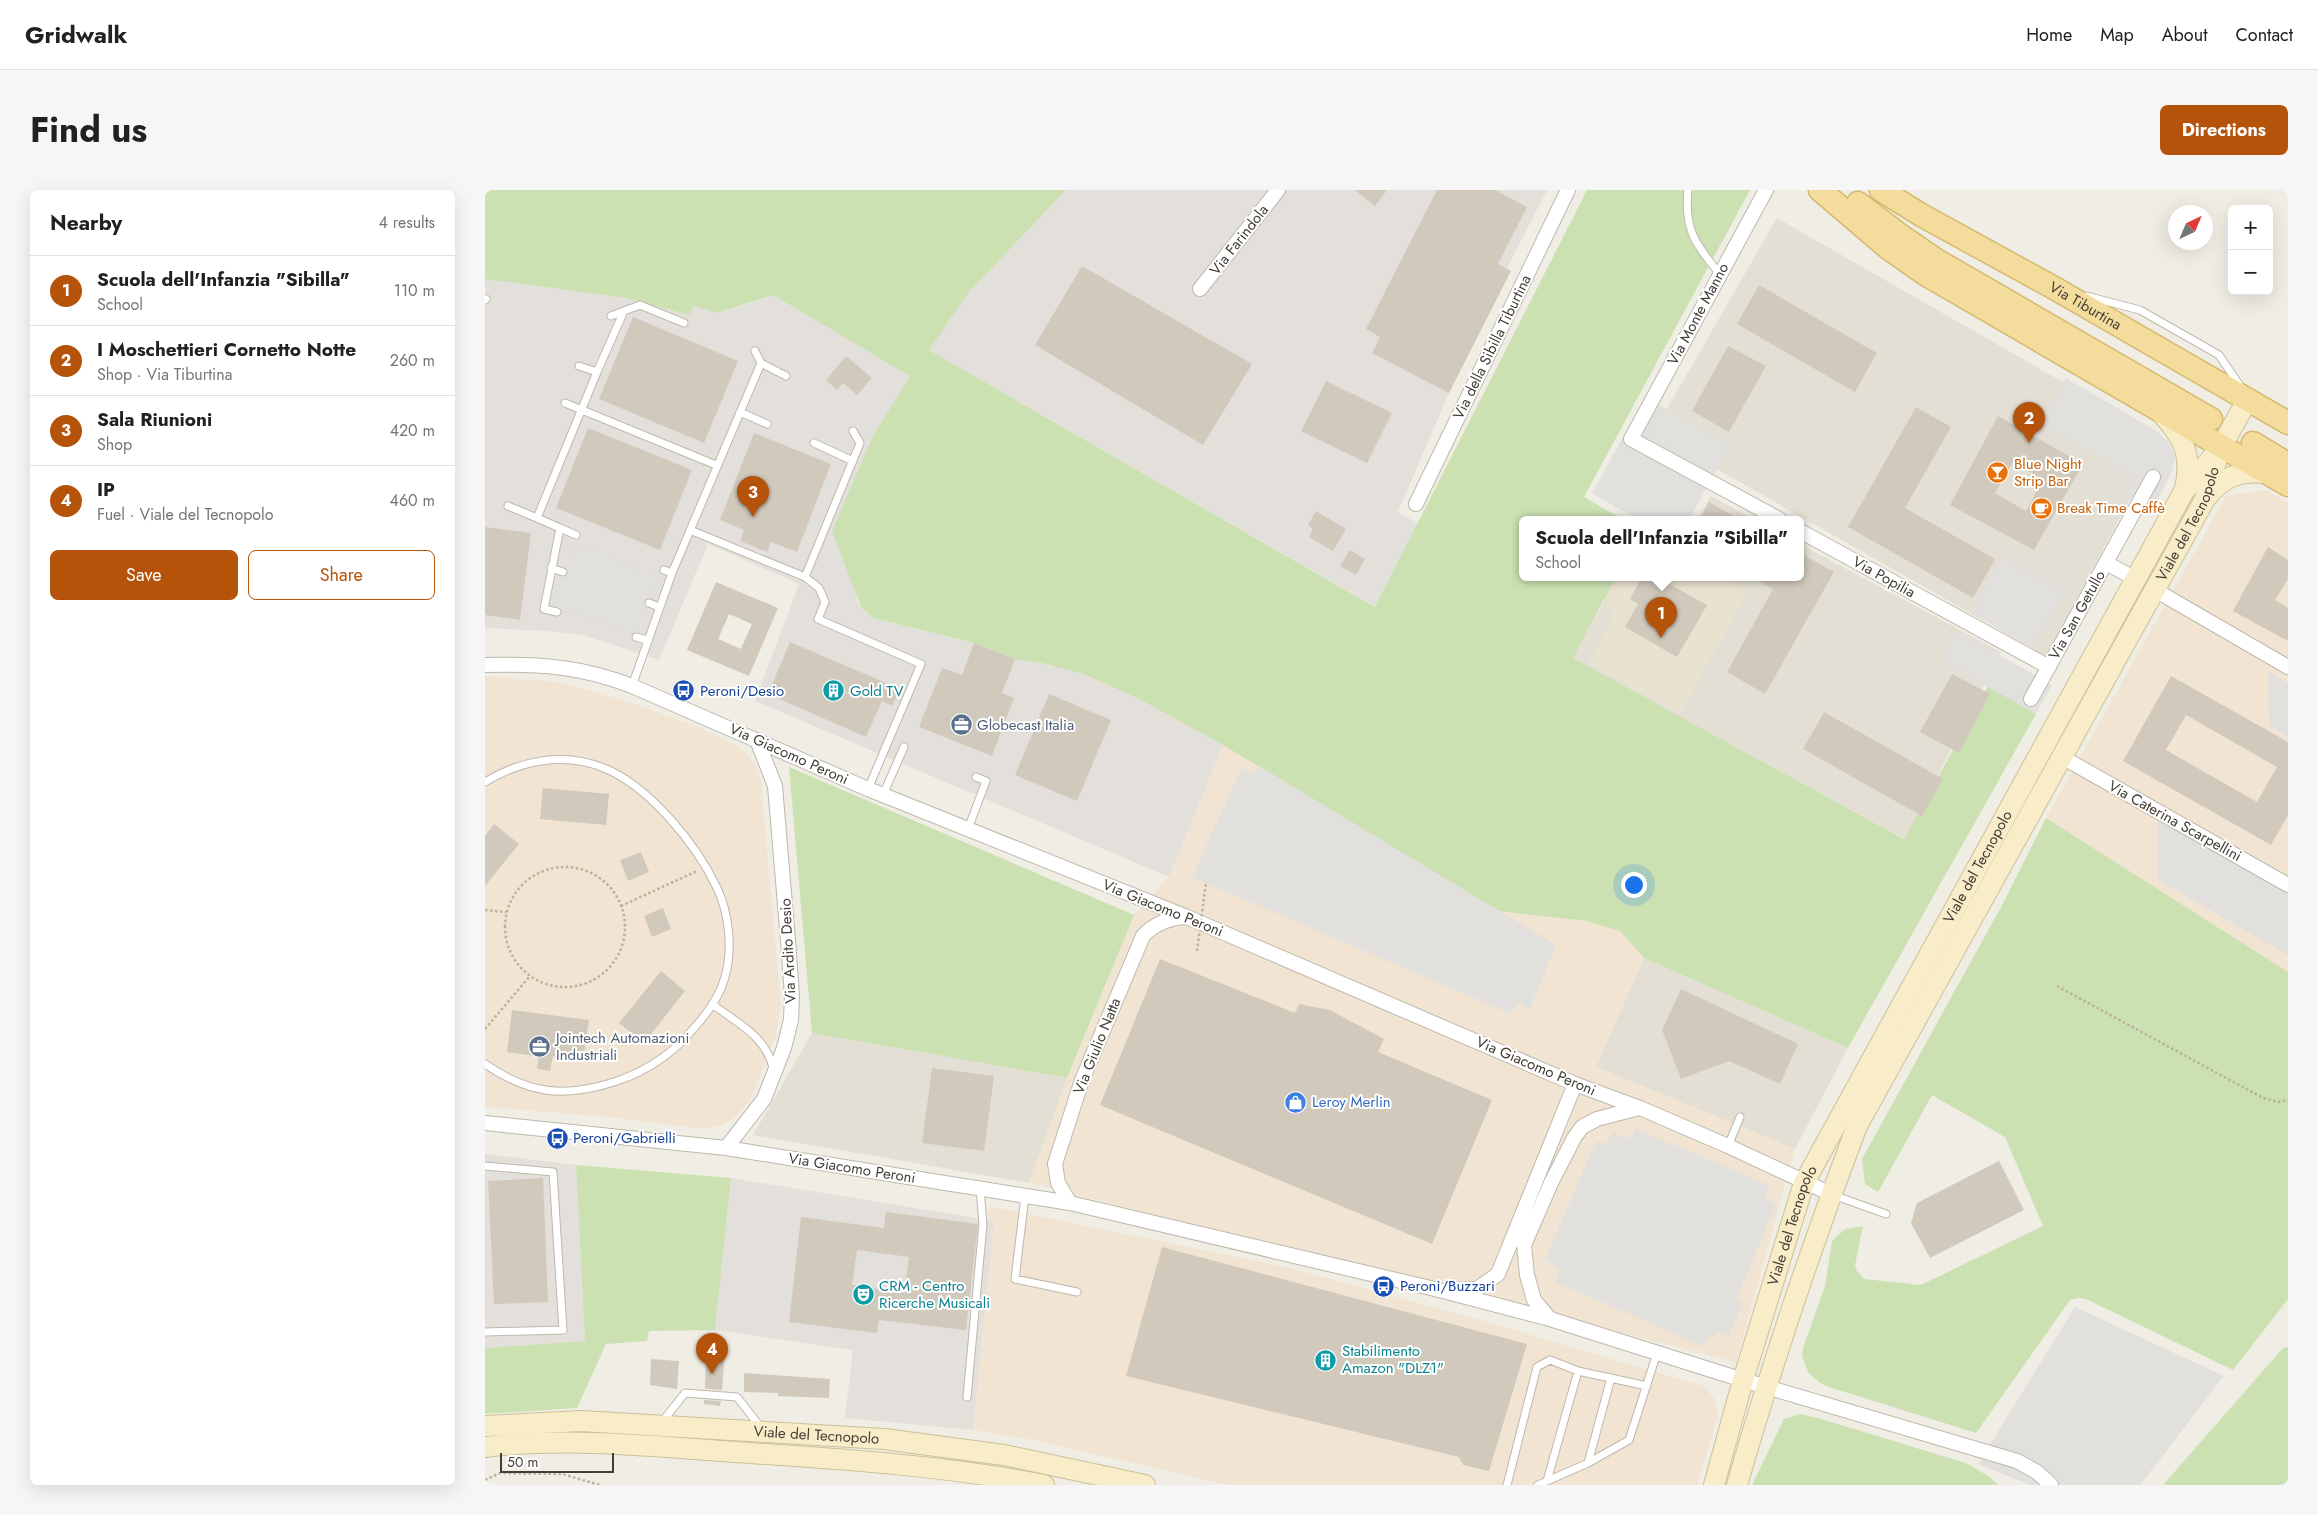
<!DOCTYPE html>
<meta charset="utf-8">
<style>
body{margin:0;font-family:Jost,sans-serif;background:#f6f6f6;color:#202124}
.controls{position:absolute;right:15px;top:15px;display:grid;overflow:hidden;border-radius:8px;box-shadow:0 5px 20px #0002}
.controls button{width:45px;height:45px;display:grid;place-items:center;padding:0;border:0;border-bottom:1px solid #e0e0e0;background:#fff;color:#202124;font:25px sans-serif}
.compass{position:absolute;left:1683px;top:15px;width:45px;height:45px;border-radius:50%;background:#fff;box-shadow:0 5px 20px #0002;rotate:44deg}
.scale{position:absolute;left:15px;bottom:12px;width:114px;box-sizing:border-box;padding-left:5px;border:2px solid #423e36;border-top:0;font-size:14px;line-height:18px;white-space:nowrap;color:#423e36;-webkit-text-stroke:4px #fff;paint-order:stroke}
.you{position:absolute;left:1148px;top:694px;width:18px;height:18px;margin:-12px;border:4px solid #fff;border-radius:50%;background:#1a73e8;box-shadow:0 0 0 8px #1a73e833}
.badge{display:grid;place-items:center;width:32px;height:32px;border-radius:50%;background:#b45309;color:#fff;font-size:16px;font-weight:700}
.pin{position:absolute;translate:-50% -41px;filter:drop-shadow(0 1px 2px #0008)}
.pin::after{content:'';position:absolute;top:26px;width:18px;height:15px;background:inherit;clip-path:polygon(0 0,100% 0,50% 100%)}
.popup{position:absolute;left:1034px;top:326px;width:285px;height:65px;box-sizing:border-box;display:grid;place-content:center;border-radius:8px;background:#fff;filter:drop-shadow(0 1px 4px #0005);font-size:16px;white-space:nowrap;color:#757577}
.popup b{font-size:19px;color:#202124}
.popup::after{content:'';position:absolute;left:50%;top:100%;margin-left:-10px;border:10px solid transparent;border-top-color:#fff}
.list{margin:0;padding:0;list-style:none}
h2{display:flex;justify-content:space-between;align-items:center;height:65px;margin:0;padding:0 20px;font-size:21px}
h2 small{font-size:16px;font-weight:400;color:#757577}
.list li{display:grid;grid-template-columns:32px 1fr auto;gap:15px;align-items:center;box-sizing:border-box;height:70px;padding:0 20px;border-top:1px solid #e0e0e0}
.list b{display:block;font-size:19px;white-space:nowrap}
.list p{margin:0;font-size:16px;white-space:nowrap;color:#757577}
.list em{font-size:16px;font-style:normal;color:#757577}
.actions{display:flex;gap:10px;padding:15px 20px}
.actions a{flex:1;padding:11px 0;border:1px solid #b45309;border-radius:8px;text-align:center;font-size:18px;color:#b45309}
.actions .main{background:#b45309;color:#fff}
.map{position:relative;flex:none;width:1803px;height:1295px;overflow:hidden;border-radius:8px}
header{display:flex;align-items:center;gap:30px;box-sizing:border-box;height:70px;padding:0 25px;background:#fff;border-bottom:1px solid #e0e0e0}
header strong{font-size:24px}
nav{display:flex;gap:28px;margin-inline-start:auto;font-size:18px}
.intro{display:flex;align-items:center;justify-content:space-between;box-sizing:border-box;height:120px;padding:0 30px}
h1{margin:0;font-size:35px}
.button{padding:12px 22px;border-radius:8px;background:#b45309;color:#fff;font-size:18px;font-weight:700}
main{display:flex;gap:30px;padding:0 30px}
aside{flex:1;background:#fff;border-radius:8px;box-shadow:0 5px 20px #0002}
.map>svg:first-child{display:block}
.residential{fill:#e4dfd4}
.commercial{fill:#f1e4d2}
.industrial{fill:#e3dfda}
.education{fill:#e8e2d1}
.green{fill:#cbe1b2}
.parking{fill:#e2e0dd}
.building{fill:#d1c9bc;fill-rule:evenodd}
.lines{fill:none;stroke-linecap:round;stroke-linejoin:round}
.service-casing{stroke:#beb8ac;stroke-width:9}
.minor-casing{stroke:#beb8ac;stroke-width:16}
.secondary-casing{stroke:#cbc099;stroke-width:22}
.primary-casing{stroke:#d5b96e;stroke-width:25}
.path{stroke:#bbb19c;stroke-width:2.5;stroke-dasharray:2.5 2.5;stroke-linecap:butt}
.service{stroke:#fff;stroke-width:7}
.minor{stroke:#fff;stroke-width:14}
.secondary{stroke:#f8edc8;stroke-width:20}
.primary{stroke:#f3dc9c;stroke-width:22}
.path-bridge{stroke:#bbb19c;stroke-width:2.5;stroke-dasharray:2.5 2.5;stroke-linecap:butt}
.labels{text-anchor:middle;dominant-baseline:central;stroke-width:4;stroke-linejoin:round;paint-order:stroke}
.street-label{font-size:15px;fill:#423e36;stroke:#fff}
.food-label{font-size:15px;fill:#c56008;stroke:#fff;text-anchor:start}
.transit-label{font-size:15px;fill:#164399;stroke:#fff;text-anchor:start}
.culture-label{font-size:15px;fill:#0d838f;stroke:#fff;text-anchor:start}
.service-label{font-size:15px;fill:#4e5e75;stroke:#fff;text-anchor:start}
.shop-label{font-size:15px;fill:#366cbe;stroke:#fff;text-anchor:start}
</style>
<header>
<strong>Gridwalk</strong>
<nav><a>Home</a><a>Map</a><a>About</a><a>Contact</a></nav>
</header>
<div class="intro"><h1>Find us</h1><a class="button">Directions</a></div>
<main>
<aside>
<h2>Nearby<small>4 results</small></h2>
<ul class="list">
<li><span class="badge">1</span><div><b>Scuola dell'Infanzia &quot;Sibilla&quot;</b><p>School</p></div><em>110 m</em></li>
<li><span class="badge">2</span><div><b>I Moschettieri Cornetto Notte</b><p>Shop · Via Tiburtina</p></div><em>260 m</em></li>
<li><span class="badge">3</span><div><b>Sala Riunioni</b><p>Shop</p></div><em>420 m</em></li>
<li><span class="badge">4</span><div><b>IP</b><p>Fuel · Viale del Tecnopolo</p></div><em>460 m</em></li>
</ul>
<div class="actions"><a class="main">Save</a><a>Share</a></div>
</aside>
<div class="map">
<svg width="1803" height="1295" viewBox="0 0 1803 1295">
<rect width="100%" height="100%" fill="#f0ede5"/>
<!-- residential -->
<path class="residential" d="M1292 28 1677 249 1561 466 1168 243Z
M1226 306 1268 329H1212Z
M1315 354 1516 462 1420 649 1087 468 1133 387H1315Z
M1159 768 1363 858 1310 959 1111 877Z
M327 843 582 888 544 993 268 945Z"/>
<!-- commercial -->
<path class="commercial" d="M1781 300 1803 313V782L1561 628 1741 306Z
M0 486 72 492 145 512 212 537 251 556 259 561 270 574 276 590 296 818 291 845 265 910 252 926 239 934 230 937 211 938 124 927 0 917Z
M738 555 1013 721 1101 731 1135 741 1159 768 1111 877 1310 959 1251 1172 544 993 582 888 649 725 684 687Z
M504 1016 805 1078 985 1127 1218 1196 1229 1208 1233 1224 1212 1295H742L554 1251 488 1240 509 1031 503 1030Z"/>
<!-- industrial -->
<path class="industrial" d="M581 0H1062L960 200 964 203 913 322 933 334 891 417 444 160 484 102Z
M0 89 141 108 204 125 209 116 232 123 288 105 426 186 388 246 358 339 373 414 388 428 489 453 530 469 557 473 599 484 656 510 738 555 684 687 270 511 314 394 223 354 174 470 98 445 60 441 0 438Z
M0 964 91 975 100 1151 0 1158Z
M246 988 509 1031 488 1240 360 1228 368 1160 230 1140Z"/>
<!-- education -->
<path class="education" d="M1131 387H1238L1263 401 1195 524 1103 473 1129 424 1122 417 1120 406Z"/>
<!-- green -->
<path class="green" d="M0 0H581L484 102 444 160 890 417 1102 0H1265L1099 307 1137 329H1037V387H1131L1088 468 1419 649 1503 496 1551 524 1363 858 1159 768 1135 741 1101 731 1013 721 738 555 656 510 599 484 557 473 530 469 489 453 388 428 376 417 347 341 388 246 425 186 288 105 231 123 209 116 204 125 141 108 0 89Z
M304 577 649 725 582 888 327 843Z
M1561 628 1803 782V1109L1748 1180 1601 1109 1593 1108 1585 1110 1491 1243 1344 1197 1335 1193 1323 1182 1317 1166 1318 1158 1340 1096 1347 1051 1360 1039 1378 1036 1370 1075 1372 1081 1379 1089 1436 1095 1558 1036 1520 947 1447 905 1393 1002 1380 994 1377 969 1516 717Z
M91 975 246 988 230 1140 164 1141 162 1151 121 1154 92 1218 0 1224V1158L100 1151Z
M1803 1157V1295H1678L1798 1158Z
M1315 1224 1333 1228 1481 1273 1505 1287 1513 1295H1267L1299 1229Z"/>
<!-- parking -->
<path class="parking" d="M1581 188 1673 242 1684 253 1690 266 1687 281 1669 319 1639 305 1650 288 1554 235Z
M1160 207 1246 254 1204 329H1153L1107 304Z
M90 353 174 387 150 446 66 412Z
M1517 367 1579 402 1548 457 1486 422Z
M1472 441 1567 495 1551 524 1456 470Z
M1783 481 1803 493V547L1784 536Z
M774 576 1071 755 1045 819 1033 813 1026 824 707 687 757 577 769 584Z
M1673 629 1803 703V765L1673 690Z
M1151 939 1284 995 1280 1008 1291 1015 1251 1110 1258 1113 1244 1146 1234 1142 1229 1146 1224 1147 1220 1157 1070 1092 1074 1080 1060 1069 1111 951 1122 954 1127 942 1144 949Z
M1590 1117 1739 1186 1655 1295H1545L1493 1274Z"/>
<!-- building -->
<path class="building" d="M870 0H902L890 16Z
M952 0H1010L1042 17 1013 74 1026 81 964 203 887 163 895 147 881 139Z
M597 76 767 174 718 255 550 155Z
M1274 95 1392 163 1370 202 1252 134Z
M148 127 253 171 219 253 114 209Z
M1243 156 1281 176 1244 242 1207 221Z
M361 166 387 188 372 205 358 193 352 200 341 190Z
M841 191 907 223 882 273 816 241Z
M1431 217 1466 237 1420 318 1510 369 1488 408 1363 337Z
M1513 226 1598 274 1549 360 1465 315ZM1528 272 1558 290 1541 321 1510 303Z
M103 238 207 280 175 360 71 318Z
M269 243 346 274 312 362 286 352 282 362 255 351 259 340 235 330Z
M1224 312 1254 329H1215Z
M831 321 861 339 848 361 824 347 828 339 823 335Z
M0 337 46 343 35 430 0 425Z
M1783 357 1803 370V389L1790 410 1803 418V451L1748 421Z
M865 360 880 369 871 385 855 376Z
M1315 363 1349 382 1280 504 1242 482 1288 399 1266 387H1315Z
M1157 387H1172L1222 415 1192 467 1140 437 1153 414 1145 409Z
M231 392 293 418 264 486 202 460ZM244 424 267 434 256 459 233 449Z
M305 452 415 499 407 516 397 511 381 547 283 504Z
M489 453 530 469 517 503 529 508 507 566 434 537 457 478 477 485Z
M1467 484 1505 504 1474 563 1435 542Z
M1686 486 1803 552V625L1786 655 1638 571ZM1701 525 1792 577 1772 612 1681 560Z
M564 504 626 530 592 611 530 585Z
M1339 522 1458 589 1437 626 1318 559Z
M58 598 124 604 121 635 55 629Z
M9 634 34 654 0 696V646Z
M156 662 164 682 143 691 135 670Z
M178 718 186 739 167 747 159 726Z
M675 769 810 823 814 814 845 820 899 849 893 862 1007 910 947 1054 615 915Z
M176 781 200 801 159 853 134 833Z
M1196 799 1313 854 1295 894 1244 871 1196 889 1177 840Z
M27 820 104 830 98 870 68 866 65 881 52 879 54 868 51 866 22 862Z
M447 878 509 886 499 961 437 953Z
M1514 971 1539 1020 1445 1068 1426 1033 1432 1013Z
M58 988 63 1112 9 1114 3 991Z
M401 1022 493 1034 481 1140 394 1130 392 1143 304 1132 316 1027 399 1038ZM372 1060 424 1067 419 1103 367 1095Z
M677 1057 1042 1154 1004 1281 978 1275 974 1267 641 1186Z
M221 1162H240L237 1200 220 1199Z
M166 1169 194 1171 192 1199 165 1195Z
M259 1183 345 1189 344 1208 293 1206V1203L259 1202Z
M219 1210 236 1211 235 1216 219 1214Z"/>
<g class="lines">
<defs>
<path id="service" d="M1203 0C1199 39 1210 54 1234 83
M1601 106 1655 120 1734 165 1755 196
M0 110 1 109
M126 126 139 121
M276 173 301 186
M94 176 112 182
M80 213 231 275
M255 222 282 234
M329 253 368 271
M23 316 52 328 112 182 139 121 155 115 199 133
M52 328 75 338 59 419 72 422
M75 338 91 345
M205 340 320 387 375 253 368 241
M66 378 78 382
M179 380 187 383
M320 387 334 398 340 412 333 429 436 474 383 599
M164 413 174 417
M151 447 162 450
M147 496 187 383 276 173 270 161
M0 592C36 570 79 562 119 578 164 596 212 655 232 698 244 723 248 759 240 787 235 805 222 824 209 838 190 862 162 881 132 891 81 908 45 905 0 874
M398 605 419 557
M483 639 501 591 491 587
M227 814C252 833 281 846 288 878
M1243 956 1255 927
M0 976 68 982 78 1140 0 1142
M1348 1005 1401 1024
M540 1006 530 1089 592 1102
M482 1207 498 1034 495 999
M177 1232 200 1203 252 1207 277 1239
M1103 1273 1126 1188
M1062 1291 1093 1181
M1022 1295 1052 1177 1065 1170 1093 1181 1162 1196
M1053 1295 1103 1273 1144 1250 1172 1163"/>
<path id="minor" d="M1281 0 1146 249 1294 329
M715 99 793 0
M931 314 1083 0
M1315 341 1564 477
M1621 373 1651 389
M1670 400 1803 477
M0 475C56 474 95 476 147 496L383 599 702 727 1090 894 1155 918 1243 956 1346 1004
M1546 509 1668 287
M1577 567 1803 695
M0 933 241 958 585 1013 958 1101 1065 1129 1258 1190 1532 1271 1552 1282 1566 1295
M241 958 279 909 299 858 306 830 307 806 303 750 290 596 272 550
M585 1013 573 993 570 974 597 890 658 746C670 733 684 728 701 727
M969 1100 992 1099 1013 1084 1090 894
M1065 1129 1049 1110 1042 1085 1039 1055 1066 993 1089 948 1097 937 1112 929 1154 918"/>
<g id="secondary">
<path d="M1678 225C1700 250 1707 266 1700 299"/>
<path d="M1722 307C1738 286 1758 279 1784 284"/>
<path id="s1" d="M0 1236 96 1231 399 1249 519 1265 660 1295"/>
<path d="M0 1257C83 1247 167 1256 250 1262 353 1269 457 1275 559 1295"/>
<path id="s2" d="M1229 1295 1258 1190 1319 993 1699 301 1736 257 1763 209"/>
<path id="s3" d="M1252 1295C1287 1174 1327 1054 1372 936L1719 311 1733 266"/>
</g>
<g id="primary">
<path d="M1335 0 1403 58 1440 84 1803 295"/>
<path id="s4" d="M1396 0 1438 26 1571 99 1803 233"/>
<path d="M1373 13 1415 45 1453 71 1726 229"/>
<path d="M1768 253 1803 274"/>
</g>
</defs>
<!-- service casing -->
<use href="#service" class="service-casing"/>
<!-- minor casing -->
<use href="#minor" class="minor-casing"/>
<!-- secondary casing -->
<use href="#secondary" class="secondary-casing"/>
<!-- primary casing -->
<use href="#primary" class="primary-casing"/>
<!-- path -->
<path class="path" d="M20 737a60 60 0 1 1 120 0a60 60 0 1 1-120 0Z
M136 716 212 681
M0 720 21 722
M1572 796 1778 908 1793 912 1803 910
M0 839 45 786
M0 1290 15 1283 77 1284 115 1295"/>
<!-- service -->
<use href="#service" class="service"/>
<!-- minor -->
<use href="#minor" class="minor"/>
<!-- secondary -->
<use href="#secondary" class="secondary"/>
<!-- primary -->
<use href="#primary" class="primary"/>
<!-- path-bridge -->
<path class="path-bridge" d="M712 761 721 693"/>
</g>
<!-- icons -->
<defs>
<symbol id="bar-disc" viewBox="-11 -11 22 22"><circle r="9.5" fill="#e8710a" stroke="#fff"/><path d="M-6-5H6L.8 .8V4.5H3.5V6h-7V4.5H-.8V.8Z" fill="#fff"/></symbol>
<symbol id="cafe-disc" viewBox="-11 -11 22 22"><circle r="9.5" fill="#e8710a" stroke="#fff"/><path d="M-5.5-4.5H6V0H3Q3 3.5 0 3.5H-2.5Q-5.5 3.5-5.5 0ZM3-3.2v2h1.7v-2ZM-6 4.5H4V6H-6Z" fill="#fff"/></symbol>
<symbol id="bus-disc" viewBox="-11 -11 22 22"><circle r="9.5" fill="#1a4fb4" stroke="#fff"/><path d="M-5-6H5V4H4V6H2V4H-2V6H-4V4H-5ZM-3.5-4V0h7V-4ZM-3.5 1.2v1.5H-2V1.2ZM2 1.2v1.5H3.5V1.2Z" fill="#fff"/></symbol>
<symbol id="building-disc" viewBox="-11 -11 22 22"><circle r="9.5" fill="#0f9aa8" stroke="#fff"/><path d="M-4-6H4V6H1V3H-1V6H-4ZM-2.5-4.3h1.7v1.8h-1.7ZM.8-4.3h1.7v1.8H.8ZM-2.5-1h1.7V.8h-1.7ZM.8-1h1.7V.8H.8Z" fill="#fff"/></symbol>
<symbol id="office-disc" viewBox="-11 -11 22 22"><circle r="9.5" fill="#5c6f8a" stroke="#fff"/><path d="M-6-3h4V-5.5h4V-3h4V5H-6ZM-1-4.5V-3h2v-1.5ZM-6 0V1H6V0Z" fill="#fff"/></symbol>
<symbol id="shop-disc" viewBox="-11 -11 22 22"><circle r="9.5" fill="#3f7fe0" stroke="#fff"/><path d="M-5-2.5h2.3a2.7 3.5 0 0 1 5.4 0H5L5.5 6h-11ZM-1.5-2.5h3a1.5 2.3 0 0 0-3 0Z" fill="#fff"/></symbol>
<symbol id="theatre-disc" viewBox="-11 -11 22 22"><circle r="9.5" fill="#0f9aa8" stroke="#fff"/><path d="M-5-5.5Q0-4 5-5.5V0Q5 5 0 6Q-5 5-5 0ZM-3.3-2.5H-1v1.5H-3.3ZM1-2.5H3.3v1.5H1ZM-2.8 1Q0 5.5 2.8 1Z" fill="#fff"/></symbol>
</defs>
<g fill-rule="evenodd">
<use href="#bar-disc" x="1500" y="270" width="25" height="25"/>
<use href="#cafe-disc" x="1544" y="306" width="25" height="25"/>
<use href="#bus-disc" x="186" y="488" width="25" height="25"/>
<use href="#building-disc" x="336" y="488" width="25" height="25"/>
<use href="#office-disc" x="464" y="522" width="25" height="25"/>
<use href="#office-disc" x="42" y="844" width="25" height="25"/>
<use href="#shop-disc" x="798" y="900" width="25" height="25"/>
<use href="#bus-disc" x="60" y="936" width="25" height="25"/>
<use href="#bus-disc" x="886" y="1084" width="25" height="25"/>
<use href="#theatre-disc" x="366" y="1092" width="25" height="25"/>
<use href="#building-disc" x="828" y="1158" width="25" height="25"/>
</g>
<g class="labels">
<!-- street labels -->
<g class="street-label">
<text transform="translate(754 50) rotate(-52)">Via Farindola</text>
<text stroke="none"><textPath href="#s4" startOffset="235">Via Tiburtina</textPath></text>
<text transform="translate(1213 124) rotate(-62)">Via Monte Manno</text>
<text transform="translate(1007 157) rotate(-64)">Via della Sibilla Tiburtina</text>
<text stroke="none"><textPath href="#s3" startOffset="1066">Viale del Tecnopolo</textPath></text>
<text transform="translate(1399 387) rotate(29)">Via Popilia</text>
<text transform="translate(1592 425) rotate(-61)">Via San Getullo</text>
<text transform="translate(304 564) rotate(24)">Via Giacomo Peroni</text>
<text transform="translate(1690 631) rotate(29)">Via Caterina Scarpellini</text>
<text stroke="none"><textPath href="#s2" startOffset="676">Viale del Tecnopolo</textPath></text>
<text transform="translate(678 718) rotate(22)">Via Giacomo Peroni</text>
<text transform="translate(303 761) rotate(-93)">Via Ardito Desio</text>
<text transform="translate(612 856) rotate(-68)">Via Giulio Natta</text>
<text transform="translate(1051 876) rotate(23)">Via Giacomo Peroni</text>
<text transform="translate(367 978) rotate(9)">Via Giacomo Peroni</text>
<text stroke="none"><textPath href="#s2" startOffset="271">Viale del Tecnopolo</textPath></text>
<text stroke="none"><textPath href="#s1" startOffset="332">Viale del Tecnopolo</textPath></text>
</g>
<!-- food labels -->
<g class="food-label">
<text x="1529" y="274">Blue Night<tspan x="1529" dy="17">Strip Bar</tspan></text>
<text x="1572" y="318">Break Time Caffè</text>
</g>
<!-- transit labels -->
<g class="transit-label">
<text x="215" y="501">Peroni/Desio</text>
<text x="88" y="948">Peroni/Gabrielli</text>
<text x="915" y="1096">Peroni/Buzzari</text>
</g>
<!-- culture labels -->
<g class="culture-label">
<text x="365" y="501">Gold TV</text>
<text x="394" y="1096">CRM - Centro<tspan x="394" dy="17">Ricerche Musicali</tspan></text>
<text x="857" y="1161">Stabilimento<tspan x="857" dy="17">Amazon "DLZ1"</tspan></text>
</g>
<!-- service labels -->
<g class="service-label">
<text x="492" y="535">Globecast Italia</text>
<text x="71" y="848">Jointech Automazioni<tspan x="71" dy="17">Industriali</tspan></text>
</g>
<!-- shop labels -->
<g class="shop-label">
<text x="827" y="912">Leroy Merlin</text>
</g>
</g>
</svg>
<div class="controls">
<button>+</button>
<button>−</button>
</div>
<svg class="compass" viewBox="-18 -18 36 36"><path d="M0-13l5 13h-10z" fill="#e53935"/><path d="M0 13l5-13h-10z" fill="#757577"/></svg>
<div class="scale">50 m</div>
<div class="you"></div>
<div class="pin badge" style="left:1176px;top:448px">1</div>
<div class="popup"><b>Scuola dell'Infanzia &quot;Sibilla&quot;</b>School</div>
<div class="pin badge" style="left:1544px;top:253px">2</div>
<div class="pin badge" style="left:268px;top:327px">3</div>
<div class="pin badge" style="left:227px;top:1184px">4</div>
</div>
</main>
